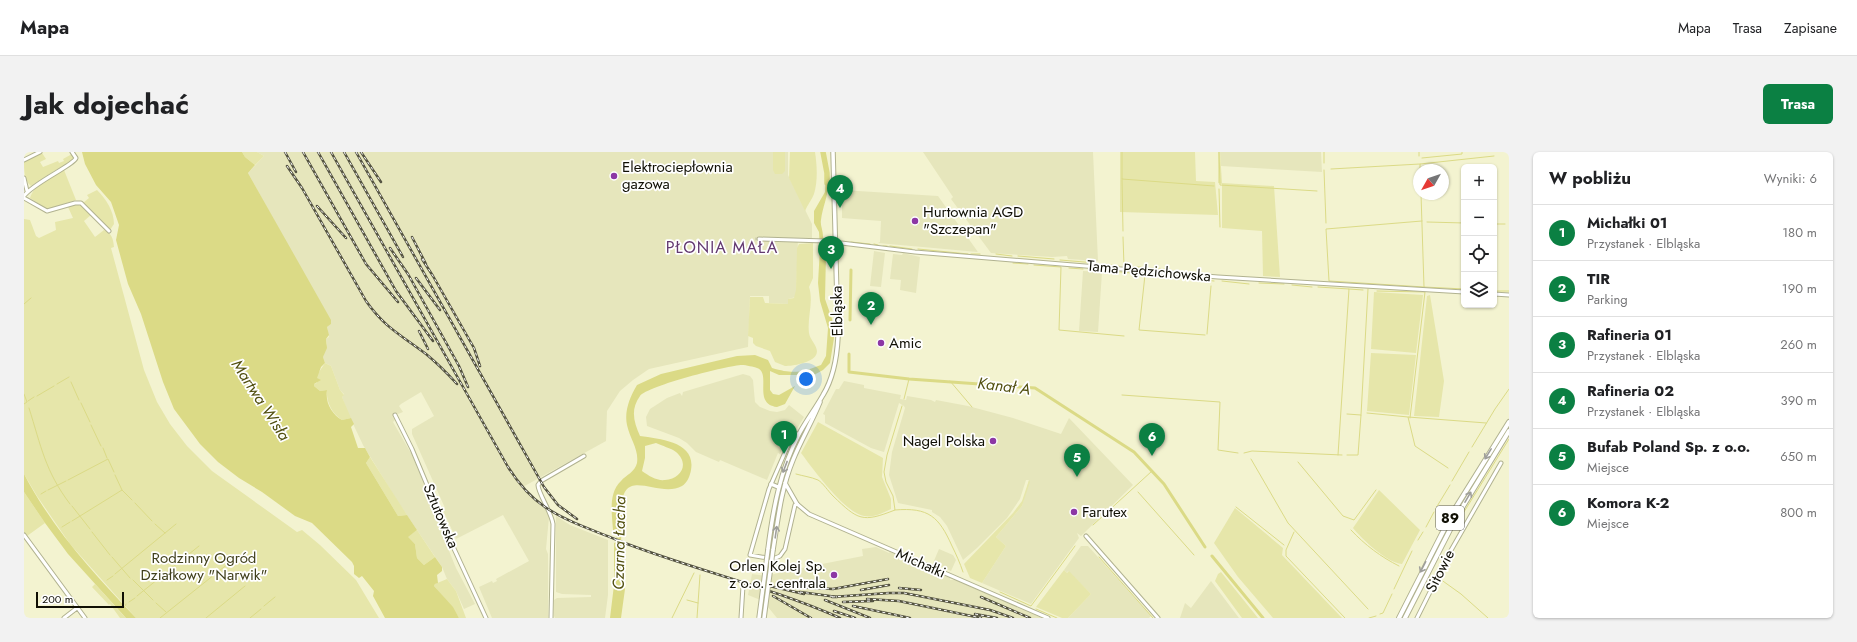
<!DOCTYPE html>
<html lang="pl">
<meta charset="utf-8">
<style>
body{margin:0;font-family:Jost,sans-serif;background:#f2f2f2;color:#202124}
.controls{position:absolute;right:12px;top:12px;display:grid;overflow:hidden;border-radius:6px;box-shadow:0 1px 3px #0004}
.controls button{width:36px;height:36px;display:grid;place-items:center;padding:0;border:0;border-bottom:1px solid #e0e0e0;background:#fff;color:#202124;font:20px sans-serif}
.compass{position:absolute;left:1389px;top:12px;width:36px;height:36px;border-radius:50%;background:#fff;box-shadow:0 1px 3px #0004;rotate:230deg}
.scale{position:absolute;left:12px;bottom:10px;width:88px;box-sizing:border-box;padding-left:4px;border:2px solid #100f04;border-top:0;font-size:11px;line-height:14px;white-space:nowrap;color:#100f04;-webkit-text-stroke:3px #fff;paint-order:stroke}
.you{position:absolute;left:782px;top:227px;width:14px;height:14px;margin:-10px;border:3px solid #fff;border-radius:50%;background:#1a73e8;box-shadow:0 0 0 6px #1a73e833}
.badge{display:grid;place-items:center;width:26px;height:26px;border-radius:50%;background:#0b8043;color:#fff;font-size:13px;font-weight:700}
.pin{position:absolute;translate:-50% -33px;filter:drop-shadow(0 1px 2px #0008)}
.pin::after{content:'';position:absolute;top:21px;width:14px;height:12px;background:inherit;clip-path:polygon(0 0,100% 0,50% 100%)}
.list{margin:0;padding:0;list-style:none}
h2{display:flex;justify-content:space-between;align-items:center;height:52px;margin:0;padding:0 16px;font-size:17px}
h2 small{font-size:13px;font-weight:400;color:#757577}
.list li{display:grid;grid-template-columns:26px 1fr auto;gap:12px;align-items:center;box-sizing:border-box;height:56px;padding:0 16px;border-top:1px solid #e0e0e0}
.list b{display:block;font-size:15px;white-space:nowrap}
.list p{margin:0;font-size:13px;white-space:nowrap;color:#757577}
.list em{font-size:13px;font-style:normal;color:#757577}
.icon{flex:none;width:22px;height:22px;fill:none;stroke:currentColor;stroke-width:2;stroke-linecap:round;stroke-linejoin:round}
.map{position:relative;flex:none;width:1485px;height:466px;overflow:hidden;border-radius:6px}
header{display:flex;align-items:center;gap:24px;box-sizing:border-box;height:56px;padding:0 20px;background:#fff;border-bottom:1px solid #e0e0e0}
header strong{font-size:19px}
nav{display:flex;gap:22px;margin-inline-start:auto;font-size:14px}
.intro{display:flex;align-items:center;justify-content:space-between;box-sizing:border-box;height:96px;padding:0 24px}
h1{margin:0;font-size:28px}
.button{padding:10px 18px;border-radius:6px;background:#0b8043;color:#fff;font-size:14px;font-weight:700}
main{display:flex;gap:24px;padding:0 24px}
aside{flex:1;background:#fff;border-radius:6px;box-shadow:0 1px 3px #0004}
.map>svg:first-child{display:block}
.built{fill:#e6e6bc}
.green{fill:#e6e6aa}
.water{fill:#dbda86;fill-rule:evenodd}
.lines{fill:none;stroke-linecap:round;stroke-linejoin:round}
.stream{stroke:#dbda86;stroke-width:1}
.canal{stroke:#dbda86;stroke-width:3}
.river{stroke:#dbda86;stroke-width:5.5}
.minor-tunnel{stroke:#d1d1b1;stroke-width:3;stroke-dasharray:3 1.5;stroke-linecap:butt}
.minor-casing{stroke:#b1b290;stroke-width:5}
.major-casing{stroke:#b1b290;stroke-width:5.5}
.highway-casing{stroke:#b1b290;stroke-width:6}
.minor{stroke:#fff;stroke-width:3}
.major{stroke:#fff;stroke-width:3.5}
.highway{stroke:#fff;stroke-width:4}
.rail-casing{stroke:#535240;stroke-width:2.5}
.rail{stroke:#fff;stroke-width:1;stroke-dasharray:3;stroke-linecap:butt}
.major-bridge-casing{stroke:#b1b290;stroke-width:5.5;stroke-linecap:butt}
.major-bridge{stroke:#fff;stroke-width:3.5}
.oneway{stroke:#9f9f9b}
.poi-dot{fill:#8c37a5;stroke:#fff;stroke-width:1.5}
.labels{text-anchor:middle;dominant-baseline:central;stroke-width:3.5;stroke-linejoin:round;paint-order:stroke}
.shield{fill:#fff;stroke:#58574f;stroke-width:1}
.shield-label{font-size:14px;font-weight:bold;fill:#100f04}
.poi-label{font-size:15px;fill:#100f04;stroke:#fff;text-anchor:start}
.street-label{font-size:15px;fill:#100f04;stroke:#fff}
.park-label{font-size:15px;fill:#41401c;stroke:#fff}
.neighbourhood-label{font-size:16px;letter-spacing:1px;fill:#633970;stroke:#fff}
.water-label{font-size:16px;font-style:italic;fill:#514f0f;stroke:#fff}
</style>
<header>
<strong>Mapa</strong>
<nav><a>Mapa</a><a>Trasa</a><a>Zapisane</a></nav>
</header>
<div class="intro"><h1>Jak dojechać</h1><a class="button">Trasa</a></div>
<main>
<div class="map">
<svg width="1485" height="466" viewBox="0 0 1485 466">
<rect width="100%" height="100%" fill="#f3f3d0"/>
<!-- built -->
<path class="built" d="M233 0H764V23L788 72V86L774 87 772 145 764 147V152L745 151V144H726L724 195 625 217 609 228 596 239 583 259 582 289 497 336 521 356 525 365 522 397 524 402V466H468L455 435 468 429 469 431 473 429 472 427 505 409 479 363 432 387 419 358 421 356 388 282V277L410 264 397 240 377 252 375 254 379 260 369 264 371 268 369 270 388 303 425 392 423 394 432 416 451 452 440 457 432 439 423 427 418 415 374 350 339 293 323 259 318 245 320 242 316 238 307 214 301 211 299 205 303 192 302 187 305 185 303 175 307 172 224 21 240 4Z
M899 0H1069L1074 109 1044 107 1043 104 1028 105 967 101 927 47 929 45Z
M1196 0H1297L1298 20 1197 14Z
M818 38 914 44 954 100 854 91 856 90 857 69 818 66Z
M850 99 861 101 857 135 846 134Z
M879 101 896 105 892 141 876 138 877 128 866 127 869 102 878 103Z
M1059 119 1078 120 1074 180 1055 179Z
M719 222 726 224 729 228 731 250 736 255 746 259 753 260 761 258 765 253 780 265 771 280 768 278 756 302 754 301 743 328 696 308 695 310 672 300 663 291 655 286 623 274 622 265 626 257 643 246 656 241 658 244 659 240Z
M820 229 840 233V236L877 243 876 247 882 248 883 244 907 248 911 250 912 248 944 254 989 266 1037 282 1045 266 1109 333 1057 384 1053 381 1055 386 1007 452 958 431 982 394 972 385 998 354 1005 328H1002L996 347 983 366 953 396 939 408 923 374 916 365 908 360V358L874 351 865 323 868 300 881 256 880 254 875 251 860 300 847 296 801 271V263L799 262 812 237H815Z
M532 364 546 373 584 388V443L581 466H531L530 464V448L533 446 567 445V443L538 442 532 440Z
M1057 394H1064L1127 464 1125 466H1044L1067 442 1044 419 1043 421 1040 418Z
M852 395 865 401 866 400 926 426V428H931L1018 466H753L739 449 724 443 728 422 742 424 767 418 839 404 838 397Z
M915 397 929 403 932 408 927 419 909 411Z
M1187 429 1215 466H1156L1161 451 1167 456Z"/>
<!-- green -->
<path class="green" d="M218 0H233L240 4 231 13 221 5Z
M749 0H761V19L758 22H751L749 18Z
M766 0H791C793 13 794 29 790 42 788 48 783 53 781 59L765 26Z
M1096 0H1171L1172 29 1191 30 1194 63 1096 60Z
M1194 0H1196L1198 31 1250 34 1256 125 1239 124 1238 79 1198 76V32L1194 31Z
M18 1 22 7 16 10 19 15 34 9 35 11 40 9 39 7 48 2 50 6 46 11 35 16 7 34C0 29 0 17 0 9Z
M40 18 52 48 26 56H21L6 46C11 31 27 24 40 18Z
M73 38C82 47 90 59 90 72L86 78C78 76 67 58 59 51L65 46 63 43Z
M50 53C58 52 62 56 68 62L60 69 71 85 80 78C88 82 89 86 90 95L87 96 120 218 133 250 146 272 163 294 188 319 273 380 278 378 296 393 332 428 355 466H112L46 392 13 344 0 322V67L6 68 12 84 15 86 32 78 31 70 49 66 44 55Z
M789 91V126L785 135C790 150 783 165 785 181 786 189 796 195 792 203 788 211 768 214 761 214L751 210 746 199 732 194 729 191V186L724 184 726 145H739L741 151 764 152V147L770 146 772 138 773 96 775 92Z
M1350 140 1399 143 1392 201 1347 197Z
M1406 143 1420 229 1415 265 1390 264 1403 144Z
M1347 201 1392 203 1385 263 1343 259Z
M301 211 307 214 316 238 320 243 318 245 327 266 318 268C308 262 302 250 303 238L296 239 290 234V232L293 231V223Z
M794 270 859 306 858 325 867 347V357C859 361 849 366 840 364 821 361 789 317 777 301Z
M346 305 383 363 374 364 342 311Z
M1005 328 1006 330 998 354 972 385 982 394 958 431 946 426 940 412 989 361 998 349Z
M1355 338 1396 378 1378 412C1363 411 1338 387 1329 376Z
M0 340 21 371 3 384 0 380Z
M1211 356 1259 396 1258 403 1318 466H1249L1214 425 1190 391Z
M393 378 411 405 400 413 393 406 391 392 383 385Z
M1040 418 1043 421 1045 419 1067 442 1044 466H1038L1012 455Z
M1197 420 1234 466H1218L1191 429 1194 422Z
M423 427 432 439 442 466H435L428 455 410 434 411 432Z
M71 432 98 462 102 466H96L86 452 85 453 68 435Z"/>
<!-- water -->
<path class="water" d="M58 0H218L221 5 231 13 224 21 307 168V172L303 175 305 183 302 187 303 196 299 205 301 211 297 215 293 226 297 228 290 232V234L296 239 303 238C301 251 308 262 318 268L327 266 330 272 327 275 334 296H341L346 305 342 311 374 364 383 363 393 378 384 385 391 392 393 406 400 413 411 405 418 415V419L413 423 414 431 411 432 410 434 429 455 435 466H361L349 444 350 439 338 424 335 426 330 422V414L328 410 288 371 271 364 238 340 215 326 194 310 176 292 150 257 139 230 117 162 104 132 92 88 95 73 87 50 72 33 61 12Z
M802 21C808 38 799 51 797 68 796 73 799 78 799 84 800 90 799 97 802 102L801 147 808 167 810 186 806 211 799 218 779 229 775 223H755L746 219V238L749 242 755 243 771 234 761 252 753 255C728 252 748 221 733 216 730 215 722 213 718 213 705 213 623 234 616 244 606 258 610 270 616 284 637 287 672 290 667 318 666 324 663 331 658 334 633 348 594 308 598 365 599 376 595 388 599 398L601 437 597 466H586L590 433V391L592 390 593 382 589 378C588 362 584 341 597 329 602 323 611 320 613 311 615 297 606 287 603 273 600 259 606 245 613 233L637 222 713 204 731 203 744 208 748 216C769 222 776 221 797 213L802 204 804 176 796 149 794 131 796 96 795 80 790 71V59L801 40ZM632 291C638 294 647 296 652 300 666 312 657 327 641 328 633 329 625 324 618 319L621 306V294Z
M0 322C28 376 70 422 112 466H102L44 402 21 371 0 340Z"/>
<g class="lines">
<!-- stream -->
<path class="stream" d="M1098 0V27L1190 34
M1195 0 1196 33 1293 39
M1300 0V11
M1395 0V4
M1398 6 1438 2V0
M1307 17 1396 12
M1300 18 1302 71
M1396 18V12L1470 4
M1098 27 1099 79
M1195 37 1196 75
M1397 42 1400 135 1440 137
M1398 69 1302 77 1305 129 1400 135
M1403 70 1440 71
M1470 72H1481
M1099 85 1100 114 1145 117
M827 90 846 92
M850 92 854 93
M859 94H863
M866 94 888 97
M894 97 944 102
M947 102H956
M972 102 988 104
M994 104 1030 107
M1036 108 1072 111
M989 111 1004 112
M1077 112 1095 114
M1010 113 1037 115 1035 178 1100 184
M1045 116 1059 117
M1066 117 1190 129
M1121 123 1115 178 1181 183
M1198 129 1225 132
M1235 131 1260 132
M1268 133 1288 135
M1294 135 1325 137 1314 303
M1325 137 1339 138
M1353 139 1401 140 1386 266
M1470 139H1485
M0 152 7 146
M1183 182 1187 134
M926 229 948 255
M47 230 55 248
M33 232 45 225
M0 242 3 250 0 252
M1098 243 1196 250 1194 298 1214 301
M13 244 30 234
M880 247 885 227
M4 249 10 245
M57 251 66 270
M5 256C17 294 21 319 46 352
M1343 261 1384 265
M1337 263 1344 137
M67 273 77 294
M1448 295 1471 257 1485 237
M79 296 83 306
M1220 301 1228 299 1318 303
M1323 303H1334L1337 263 1323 262
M1227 307 1264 371 1344 457
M1274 310 1319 364 1330 368 1352 338
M1424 316 1391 294 1384 265 1462 271
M772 322C779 324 787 325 794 328 799 331 804 339 809 344 834 368 838 371 871 358L869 344 862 330 860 320 863 303 878 254
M91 323 98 338
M44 328 84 307 90 320
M1428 329 1445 300
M24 338 42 329
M1114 340 1170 403
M17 342 22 339
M111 351 128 369
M48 354 66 377
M1212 355 1260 393
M1412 356 1426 333
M871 358C905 355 915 365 928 394 932 402 936 411 939 420
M1435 368 1485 287
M48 369 98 338 108 348
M131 372 141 381
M1069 373 1128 319
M38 375 46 370
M1402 375 1410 360
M1327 378C1341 393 1357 405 1375 414
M68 380 86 403
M1270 380 1262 398V404L1321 466
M1394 388 1399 380
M88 405 106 426
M1075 405 1129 466
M91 422 152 372
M1416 427 1437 442 1464 466
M83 428 89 424
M109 428 129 448
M1370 437 1388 399
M976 440 1007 454 1051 394
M113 444 175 394
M663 448 674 451
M105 450 111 446
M132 451 142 460
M101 454 102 452
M240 454 251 445
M1012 457 1033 466
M1356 462 1359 461 1368 442
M136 466 205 411
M182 466 221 434
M226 466 237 457
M648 466 670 421
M673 466 676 423
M1345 466 1352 464"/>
<!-- canal -->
<path class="canal" d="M826 168 827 118
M825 202V220L885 227 1011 236 1110 300 1140 332 1181 395
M1188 404 1239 466"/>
<!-- river -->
<path class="river" d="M799 0 803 21V31"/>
<!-- minor-tunnel -->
<path class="minor-tunnel" d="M731 87H735"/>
<defs>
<path id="minor" d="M0 8 16 0
M0 26 3 39
M0 44C9 31 50 13 52 6L48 0
M0 46 23 59 51 51H57L85 79
M735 87 801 89 891 100 1194 125 1440 140
M1470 142 1485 143
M371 263 388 297 426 388 462 466
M775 282H769L745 337 726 403 749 407 756 404 761 397 771 353 773 352 785 362 1024 466
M0 383 61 466
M1062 384 1134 466
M40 466 53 456
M527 466 529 372C527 359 514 341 514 333L517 329 560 304
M717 466 719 434
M1393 466 1426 400 1477 311"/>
<path id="major" d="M761 331 773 352
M747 332 754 335
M744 397C749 357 756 319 775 282 782 269 791 257 799 243 810 225 813 205 814 185L809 0
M749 398C754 367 757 337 769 308 777 288 788 270 796 250"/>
<path id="highway" d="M1375 466 1429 360 1485 270
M1381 466 1433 364 1485 279"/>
</defs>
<!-- minor casing -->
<use href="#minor" class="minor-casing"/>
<!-- major casing -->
<use href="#major" class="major-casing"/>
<!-- highway casing -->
<use href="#highway" class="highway-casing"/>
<!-- minor -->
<use href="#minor" class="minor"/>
<!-- major -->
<use href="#major" class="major"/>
<!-- highway -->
<use href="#highway" class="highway"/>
<defs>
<path id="rail" d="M261 0 272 20
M279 0 342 112 374 150
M294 0 372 139 409 189
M307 0 484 315C494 331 506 345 521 355 543 370 569 378 593 388 666 417 744 434 816 466
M320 0 379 105
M332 0 520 335 534 353 553 367
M337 0 357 30
M263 14 278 36 342 149C361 176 377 183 402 202 413 211 423 221 433 232
M293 54 322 86
M388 85 402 112
M366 96 384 122 435 214 444 235
M398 107 409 124 450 196 456 214
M392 126 416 158
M395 179 404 197
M733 431 780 442
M772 435 809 437 864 427
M875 436 897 438
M837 438 865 433
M776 440 813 445
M749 444 787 466
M808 445 865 441H880L966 458 989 466
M957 445 1006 466
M843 447 875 449 957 466
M801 448 846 466
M819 450 849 449
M829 454 886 466
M810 459 831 466
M951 462 973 466"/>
</defs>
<!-- rail casing -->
<use href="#rail" class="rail-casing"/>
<!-- rail -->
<use href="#rail" class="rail"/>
<defs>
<path id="major-bridge" d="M735 466 744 397
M740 466 749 398"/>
</defs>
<!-- major-bridge casing -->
<use href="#major-bridge" class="major-bridge-casing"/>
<!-- major-bridge -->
<use href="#major-bridge" class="major-bridge"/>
</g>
<!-- one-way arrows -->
<defs><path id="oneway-shaft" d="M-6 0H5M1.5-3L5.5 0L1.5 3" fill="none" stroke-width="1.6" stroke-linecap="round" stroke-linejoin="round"/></defs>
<g class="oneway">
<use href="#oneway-shaft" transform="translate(1464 302) rotate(122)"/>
<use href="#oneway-shaft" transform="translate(761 315) rotate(111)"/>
<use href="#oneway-shaft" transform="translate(1444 345) rotate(-60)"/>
<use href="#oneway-shaft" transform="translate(752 380) rotate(-82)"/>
<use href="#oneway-shaft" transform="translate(1399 415) rotate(117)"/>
</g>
<!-- markers -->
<g class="poi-dot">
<circle cx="590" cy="24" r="4"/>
<circle cx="891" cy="69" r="4"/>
<circle cx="857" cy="191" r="4"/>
<circle cx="969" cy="289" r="4"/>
<circle cx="1050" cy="360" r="4"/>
<circle cx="810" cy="423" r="4"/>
</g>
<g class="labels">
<!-- shield labels -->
<rect class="shield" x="1412" y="354" width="28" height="24" rx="3"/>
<g class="shield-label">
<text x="1426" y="366">89</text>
</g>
<!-- poi labels -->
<g class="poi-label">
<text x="598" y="15">Elektrociepłownia<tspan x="598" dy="17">gazowa</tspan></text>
<text x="899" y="60">Hurtownia AGD<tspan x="899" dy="17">"Szczepan"</tspan></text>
<text x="865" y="191">Amic</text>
<text x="961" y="289" text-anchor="end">Nagel Polska</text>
<text x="1058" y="360">Farutex</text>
<text x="802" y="414" text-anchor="end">Orlen Kolej Sp.<tspan x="802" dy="17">z o.o. - centrala</tspan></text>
</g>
<!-- street labels -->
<g class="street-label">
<text transform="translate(1125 119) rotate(5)">Tama Pędzichowska</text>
<text transform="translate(813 159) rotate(-91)">Elbląska</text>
<text transform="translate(417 364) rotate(67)">Sztutowska</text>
<text transform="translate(897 411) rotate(24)">Michałki</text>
<text transform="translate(1416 419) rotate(-63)">Sitowie</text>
</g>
<!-- park labels -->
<g class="park-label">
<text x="180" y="406">Rodzinny Ogród<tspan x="180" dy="17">Działkowy "Narwik"</tspan></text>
</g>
<!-- neighbourhood labels -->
<g class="neighbourhood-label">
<text x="698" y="95">PŁONIA MAŁA</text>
</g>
<!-- water labels -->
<g class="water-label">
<text transform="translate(980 234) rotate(7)">Kanał A</text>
<text transform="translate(237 248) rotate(57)">Martwa Wisła</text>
<text transform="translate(595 391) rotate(-89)">Czarna Łacha</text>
</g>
</g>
</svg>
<div class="controls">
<button>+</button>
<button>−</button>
<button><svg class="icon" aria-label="locate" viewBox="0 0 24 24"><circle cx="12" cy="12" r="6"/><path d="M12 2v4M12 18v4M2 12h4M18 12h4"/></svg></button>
<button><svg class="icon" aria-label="layers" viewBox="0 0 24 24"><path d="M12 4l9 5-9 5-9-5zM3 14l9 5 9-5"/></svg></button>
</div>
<svg class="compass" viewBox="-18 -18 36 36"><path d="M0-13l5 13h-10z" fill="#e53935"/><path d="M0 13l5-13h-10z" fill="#757577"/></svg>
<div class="scale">200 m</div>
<div class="you"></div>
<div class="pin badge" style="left:760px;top:302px">1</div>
<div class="pin badge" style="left:847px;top:173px">2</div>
<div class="pin badge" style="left:807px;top:117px">3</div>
<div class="pin badge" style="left:816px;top:56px">4</div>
<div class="pin badge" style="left:1053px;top:325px">5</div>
<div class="pin badge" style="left:1128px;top:304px">6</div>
</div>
<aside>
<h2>W pobliżu<small>Wyniki: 6</small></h2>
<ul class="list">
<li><span class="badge">1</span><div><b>Michałki 01</b><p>Przystanek · Elbląska</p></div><em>180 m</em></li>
<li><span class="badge">2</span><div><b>TIR</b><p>Parking</p></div><em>190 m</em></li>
<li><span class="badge">3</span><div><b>Rafineria 01</b><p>Przystanek · Elbląska</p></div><em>260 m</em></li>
<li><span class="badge">4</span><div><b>Rafineria 02</b><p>Przystanek · Elbląska</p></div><em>390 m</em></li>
<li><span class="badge">5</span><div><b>Bufab Poland Sp. z o.o.</b><p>Miejsce</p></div><em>650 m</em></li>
<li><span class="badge">6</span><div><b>Komora K-2</b><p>Miejsce</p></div><em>800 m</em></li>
</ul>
</aside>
</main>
